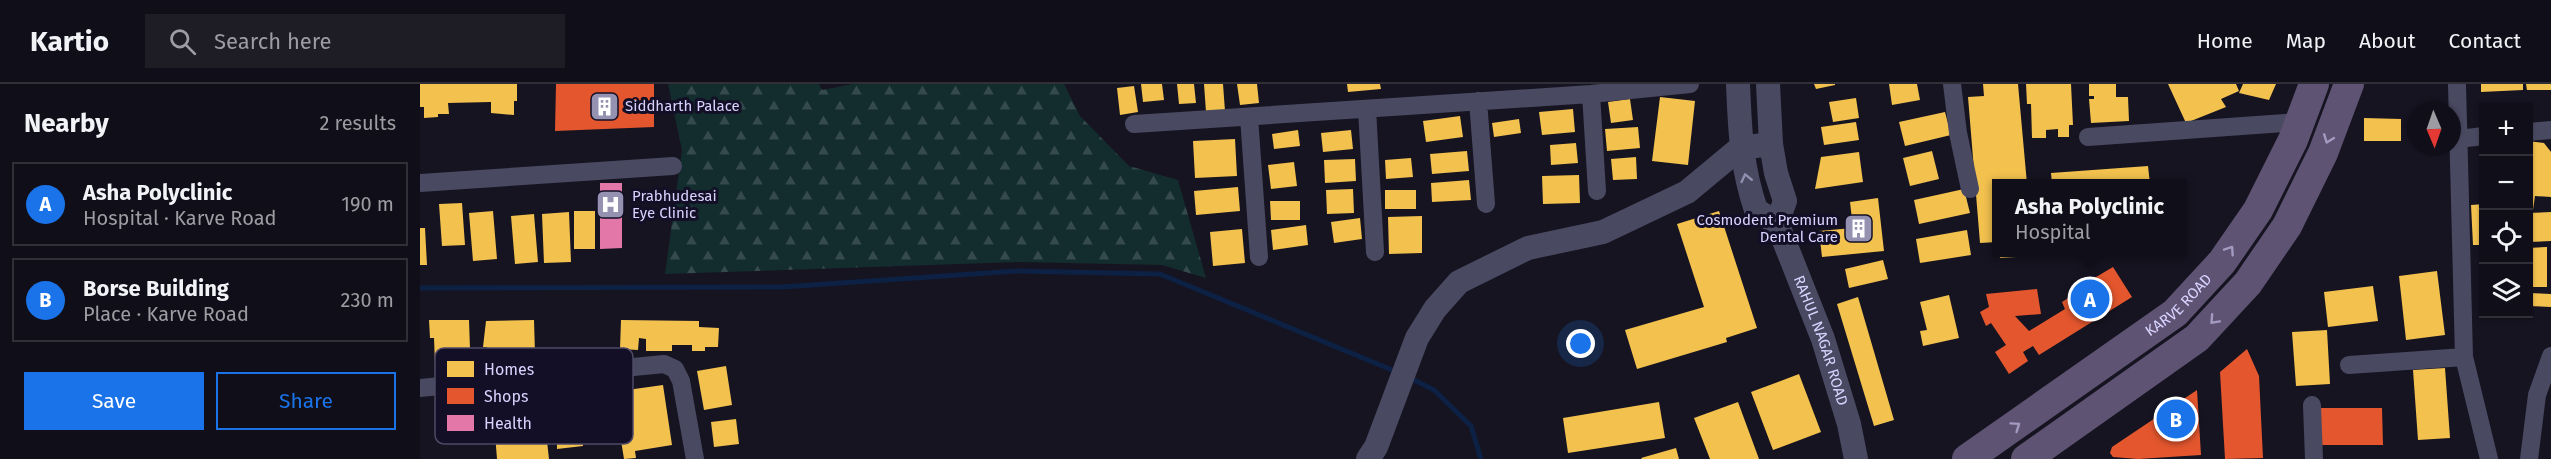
<!DOCTYPE html>
<meta charset="utf-8">
<style>
body{margin:0;font-family:"Fira Sans",sans-serif;background:#1e1d26;color:#f1f3f6}
.controls{position:absolute;right:18px;top:18px;display:grid;overflow:hidden;border-radius:0px;box-shadow:0 2px 4px #0004}
.controls button{width:54px;height:54px;display:grid;place-items:center;padding:0;border:0;border-bottom:2px solid #302f38;background:#100f19;color:#f1f3f6;font:30px sans-serif}
.compass{position:absolute;left:1987px;top:18px;width:54px;height:54px;border-radius:50%;background:#100f19;box-shadow:0 2px 4px #0004;rotate:178deg}
.you{position:absolute;left:1161px;top:260px;width:21px;height:21px;margin:-15px;border:4px solid #fff;border-radius:50%;background:#1a73e8;box-shadow:0 0 0 9px #1a73e833}
.badge{display:grid;place-items:center;width:39px;height:39px;border-radius:50%;background:#1a73e8;color:#fff;font-size:20px;font-weight:700}
.pin{position:absolute;translate:-50% -50%;border:3px solid #fff;box-shadow:0 2px 6px #0006}
.popup{position:absolute;left:1572px;top:95px;width:195px;height:78px;box-sizing:border-box;display:grid;place-content:center;border-radius:0px;background:#100f19;filter:drop-shadow(0 2px 4px #0005);font-size:20px;white-space:nowrap;color:#9c9ca2}
.popup b{font-size:22px;color:#f1f3f6}
.popup::after{content:'';position:absolute;left:50%;top:100%;margin-left:-12px;border:12px solid transparent;border-top-color:#100f19}
.list{margin:0;padding:0;list-style:none}
h2{display:flex;justify-content:space-between;align-items:center;height:78px;margin:0;padding:0 24px;font-size:26px}
h2 small{font-size:20px;font-weight:400;color:#9c9ca2}
.list li{display:grid;grid-template-columns:39px 1fr auto;gap:18px;align-items:center;box-sizing:border-box;height:84px;margin:0 12px 12px;padding:0 12px;border:2px solid #302f38;border-radius:0px}
.list b{display:block;font-size:22px;white-space:nowrap}
.list p{margin:0;font-size:20px;white-space:nowrap;color:#9c9ca2}
.list em{font-size:20px;font-style:normal;color:#9c9ca2}
.actions{display:flex;gap:12px;padding:18px 24px}
.actions a{flex:1;padding:14px 0;border:2px solid #1a73e8;border-radius:0px;text-align:center;font-size:21px;color:#1a73e8}
.actions .main{background:#1a73e8;color:#fff}
.icon{flex:none;width:33px;height:33px;fill:none;stroke:currentColor;stroke-width:2;stroke-linecap:round;stroke-linejoin:round}
.map{position:relative;flex:none;width:2131px;height:375px;overflow:hidden}
header{display:flex;align-items:center;gap:36px;box-sizing:border-box;height:84px;padding:0 30px;background:#100f19;border-bottom:2px solid #302f38}
header strong{font-size:28px}
nav{display:flex;gap:33px;margin-inline-start:auto;font-size:21px}
.search{width:420px;height:54px;background:#1e1d26;display:flex;align-items:center;gap:15px;box-sizing:border-box;padding:0 21px;border-radius:0px;color:#9c9ca2;font-size:22px}
main{display:flex}
aside{flex:1;background:#100f19}
.map>svg:first-child{display:block}
.forest{fill:url(#forest-firs)}
.homes{fill:#f2c14e}
.shops{fill:#e4572e}
.health{fill:#e377a8}
.lines{fill:none;stroke-linecap:round;stroke-linejoin:round}
.stream{stroke:#0d2144;stroke-width:5}
.minor{stroke:#4a4962;stroke-width:18}
.tertiary{stroke:#4a4962;stroke-width:24}
.primary{stroke:#5e5373;stroke-width:30}
.oneway{stroke:#a29ac0}
.oneway2{stroke:#928eb0}
.labels{text-anchor:middle;dominant-baseline:central;stroke-width:6;stroke-linejoin:round;paint-order:stroke}
.poi-label{font-size:15px;fill:#d9d4ff;stroke:#130f26;text-anchor:start}
.street-label{font-size:15px;fill:#d9d4ff;stroke:#130f26}
.key{fill:#130f26;stroke:#4e4a67;stroke-width:1.5}
.key-label{font-size:16px;fill:#d9d4ff}
</style>
<header>
<strong>Kartio</strong>
<div class="search"><svg class="icon" aria-label="search" viewBox="0 0 24 24"><circle cx="10" cy="10" r="6"/><path d="M15 15l6 6"/></svg>Search here</div>
<nav><a>Home</a><a>Map</a><a>About</a><a>Contact</a></nav>
</header>
<main>
<aside>
<h2>Nearby<small>2 results</small></h2>
<ul class="list">
<li><span class="badge">A</span><div><b>Asha Polyclinic</b><p>Hospital · Karve Road</p></div><em>190 m</em></li>
<li><span class="badge">B</span><div><b>Borse Building</b><p>Place · Karve Road</p></div><em>230 m</em></li>
</ul>
<div class="actions"><a class="main">Save</a><a>Share</a></div>
</aside>
<div class="map">
<svg width="2131" height="375" viewBox="0 0 2131 375">
<defs>
<pattern id="forest-firs" width="22" height="20" patternUnits="userSpaceOnUse" patternTransform="scale(1.5)"><rect width="22" height="20" fill="#132c2d"/><path d="M5 1l3.5 6h-7zM16 11l3.5 6h-7z" fill="#354a4c"/></pattern>
</defs>
<rect width="100%" height="100%" fill="#161421"/>
<!-- forest -->
<path class="forest" d="M248 0H399L402 6 433 0H644L660 32 709 82 758 96 786 194 742 181 600 178 245 190 262 66Z"/>
<!-- homes -->
<path class="homes" d="M0 0H97V17H94V31L71 29V18L28 19 29 30H18V33L4 34V23H0Z
M721 0H742L744 16 723 18Z
M757 0H774L776 19 759 20Z
M784 0H803L805 27 786 28Z
M817 0H837L839 19 820 21Z
M927 0H960L961 5 928 8Z
M1394 0H1415V1L1396 5Z
M1469 0H1497L1500 16 1472 21Z
M1563 0H1598L1607 100H1577V158L1560 159 1548 13 1564 12Z
M1606 0H1651L1653 41H1649V53H1638V45L1626 46V54H1612L1611 20H1607Z
M1669 0H1696V13H1708L1709 37 1671 39 1669 15H1674V12H1669Z
M1748 0H1816L1819 7 1801 15 1806 23 1766 39Z
M1823 0H1856L1849 16 1819 9Z
M2061 0H2103V6L2061 8Z
M2106 0H2131V6H2107Z
M714 2 718 28 700 31 697 4Z
M1240 13 1275 17 1268 81 1232 77Z
M1436 14 1439 34 1413 38 1409 18Z
M1210 15 1213 36 1191 39 1188 18Z
M1153 25 1155 48 1122 51 1119 28Z
M1525 28 1531 51 1485 62 1479 38Z
M1040 32 1043 53 1006 58 1003 37Z
M1944 34 1981 35V57H1944Z
M1099 35 1101 49 1074 53 1072 39Z
M1436 38 1439 56 1404 61 1401 43Z
M1218 43 1220 64 1187 67 1185 45Z
M878 46 880 62 854 65 852 50Z
M931 46 933 65 903 68 901 49Z
M815 55 817 92 775 94 773 57Z
M2108 57 2124 59 2131 68V113L2115 112 2113 126 2108 125Z
M1156 59 1158 79 1131 81 1130 61Z
M1047 67 1049 87 1012 90 1010 70Z
M1512 67 1519 95 1490 102 1483 74Z
M1439 68 1443 98 1395 105 1401 73Z
M1216 73 1217 95 1193 96 1191 75Z
M991 74 993 93 966 95 965 76Z
M935 75 936 97 905 99 904 76Z
M874 78 877 102 851 105 848 81Z
M1728 82 1730 100H1632L1631 89Z
M1159 91 1160 119 1123 120 1122 92Z
M1049 96 1051 116 1012 118 1011 99Z
M818 103 820 127 776 131 774 107Z
M933 105 934 129 907 130 906 106Z
M1544 105 1550 129 1499 140 1494 116Z
M965 106H996V125H965Z
M1458 114 1464 167 1402 173 1399 147 1433 144 1430 118Z
M850 117H880V136H851Z
M42 119 45 161 22 162 19 120Z
M2064 120V161H2053L2051 121Z
M73 127 77 175 53 177 49 129Z
M154 127H175V165H154Z
M1299 127 1337 244 1306 254 1307 258 1217 285 1205 246 1284 223 1257 140Z
M149 128 151 178 124 179 122 130Z
M2131 128V157L2108 158V129Z
M114 130 118 178 95 180 91 132Z
M1002 132V169L969 170 968 133Z
M940 134 942 155 914 159 911 138Z
M886 141 888 161 853 166 851 146Z
M0 144H5L7 181H0Z
M822 145 825 179 793 182 790 148Z
M1547 146 1551 171 1500 179 1496 155Z
M2127 163V203H2108V164Z
M1579 168H1612L1613 172 1580 174Z
M1463 176 1468 195 1429 204 1425 185Z
M2017 187 2025 251 1986 256 1979 192Z
M1953 202 1958 237 1908 243 1904 208Z
M2108 209 2131 210V223L2108 222Z
M1529 211 1539 254 1503 262 1500 247 1507 246 1500 218Z
M1438 213 1474 336 1454 342 1417 220Z
M9 236H49L50 265H42L43 280 15 281 14 254H10Z
M114 236 115 269 91 272V276H80V271L67 272V263H63L66 237Z
M201 236 279 237V243L299 244 298 263H285V267H272V261H252V267H226V255L219 254 218 266 200 265Z
M1907 246 1910 300 1876 302 1872 248Z
M306 282 312 321 284 326 277 287Z
M2025 284 2030 354 1998 356 1993 286Z
M1379 290 1401 348 1353 366 1331 308Z
M243 301 252 361 215 367 216 374 204 375 199 344 205 343 200 307Z
M159 317 163 362 137 365V356L127 357 129 375H77L73 325Z
M1239 318 1245 354 1148 369 1143 334Z
M1318 318 1339 375H1290L1274 334Z
M316 335 319 360 294 363 291 338Z
M1256 364 1259 375H1222L1221 374Z"/>
<!-- shops -->
<path class="shops" d="M136 0H234V43L135 47Z
M1693 183 1712 213 1619 271 1613 262 1603 268 1608 277 1589 290 1575 268 1586 261 1571 239 1566 242 1560 228 1569 223 1566 210 1617 205 1621 230 1595 232 1609 247 1645 225 1642 218 1656 209 1654 206Z
M1827 265 1839 292 1843 374 1805 375 1800 288Z
M1777 306 1781 371 1718 375 1693 373 1690 369 1692 363Z
M1897 324H1962L1963 361H1897Z"/>
<!-- health -->
<path class="health" d="M180 99H202V164L180 165Z"/>
<g class="lines">
<!-- stream -->
<path class="stream" d="M0 204 362 203 597 187 740 190 977 288
M988 293 1014 306 1051 342 1061 375"/>
<!-- minor -->
<path class="minor" d="M1532 0 1538 49 1550 105
M2037 0 2044 273 2069 375
M1171 10 1177 107
M1058 17 1066 120
M947 25 955 168
M829 33 839 173
M714 40 1171 10 1270 0
M2108 48 2131 46
M1668 53 1880 38
M2038 55 2064 52
M0 99 253 82
M1929 281 2044 273
M0 304 244 280 255 285 261 297 275 375
M1892 321 1894 375
M2109 375 2117 311 2131 272"/>
<!-- tertiary -->
<g class="tertiary">
<path id="s1" d="M1318 0C1320 47 1321 81 1336 126L1357 139 1403 255 1429 340 1436 375"/>
<path d="M1348 0 1351 60 1356 89 1365 117 1357 139"/>
<path d="M948 375 956 363 997 254 1015 225 1039 198 1108 164 1183 148 1267 108 1320 64 1351 60"/>
</g>
<!-- primary -->
<g class="primary">
<path id="s2" d="M1547 375 1755 229 1802 178 1838 126 1873 56 1894 0"/>
<path d="M1606 375 1777 254 1828 199 1867 142 1903 69 1929 0"/>
</g>
</g>
<!-- one-way arrows -->
<defs><path id="oneway-chevron" d="M-2-3.5L2.5 0L-2 3.5" fill="none" stroke-width="1.6" stroke-linecap="round" stroke-linejoin="round" transform="scale(1.5)"/></defs>
<g class="oneway">
<use href="#oneway-chevron" transform="translate(1908 55) rotate(111)"/>
<use href="#oneway-chevron" transform="translate(1810 166) rotate(-56)"/>
<use href="#oneway-chevron" transform="translate(1794 236) rotate(133)"/>
<use href="#oneway-chevron" transform="translate(1596 342) rotate(-35)"/>
</g>
<use class="oneway2" href="#oneway-chevron" transform="translate(1326 94) rotate(-103)"/>
<!-- icons -->
<defs>
<symbol id="building-square" viewBox="-11 -11 22 22"><rect x="-9" y="-9" width="18" height="18" rx="4" fill="#9591b1" stroke="#130f26"/><path d="M-4-6H4V6H1V3H-1V6H-4ZM-2.5-4.3h1.7v1.8h-1.7ZM.8-4.3h1.7v1.8H.8ZM-2.5-1h1.7V.8h-1.7ZM.8-1h1.7V.8H.8Z" fill="#fff"/></symbol>
<symbol id="hospital-square" viewBox="-11 -11 22 22"><rect x="-9" y="-9" width="18" height="18" rx="4" fill="#9591b1" stroke="#130f26"/><path d="M-5-5h3v3.5h4V-5h3V5h-3V1.5h-4V5h-3Z" fill="#fff"/></symbol>
</defs>
<g fill-rule="evenodd">
<use href="#building-square" x="168" y="6" width="33" height="33"/>
<use href="#hospital-square" x="174" y="104" width="33" height="33"/>
<use href="#building-square" x="1422" y="128" width="33" height="33"/>
</g>
<g class="labels">
<!-- poi labels -->
<g class="poi-label">
<text x="205" y="22">Siddharth Palace</text>
<text x="212" y="112">Prabhudesai<tspan x="212" dy="17">Eye Clinic</tspan></text>
<text x="1418" y="136" text-anchor="end">Cosmodent Premium<tspan x="1418" dy="17">Dental Care</tspan></text>
</g>
<!-- street labels -->
<g class="street-label">
<text stroke="none"><textPath href="#s2" startOffset="262">KARVE ROAD</textPath></text>
<text stroke="none"><textPath href="#s1" startOffset="278">RAHUL NAGAR ROAD</textPath></text>
</g>
</g>
<!-- legend -->
<rect x="15" y="264" width="198" height="96" rx="9" class="key"/>
<rect x="27" y="277" width="27" height="16" fill="#f2c14e"/>
<rect x="27" y="304" width="27" height="16" fill="#e4572e"/>
<rect x="27" y="331" width="27" height="16" fill="#e377a8"/>
<g class="key-label">
<text x="64" y="291">Homes</text>
<text x="64" y="318">Shops</text>
<text x="64" y="345">Health</text>
</g>
</svg>
<div class="controls">
<button>+</button>
<button>−</button>
<button><svg class="icon" aria-label="locate" viewBox="0 0 24 24"><circle cx="12" cy="12" r="6"/><path d="M12 2v4M12 18v4M2 12h4M18 12h4"/></svg></button>
<button><svg class="icon" aria-label="layers" viewBox="0 0 24 24"><path d="M12 4l9 5-9 5-9-5zM3 14l9 5 9-5"/></svg></button>
</div>
<svg class="compass" viewBox="-18 -18 36 36"><path d="M0-13l5 13h-10z" fill="#e53935"/><path d="M0 13l5-13h-10z" fill="#9c9ca2"/></svg>
<div class="you"></div>
<div class="pin badge" style="left:1670px;top:215px">A</div>
<div class="popup"><b>Asha Polyclinic</b>Hospital</div>
<div class="pin badge" style="left:1756px;top:335px">B</div>
</div>
</main>
